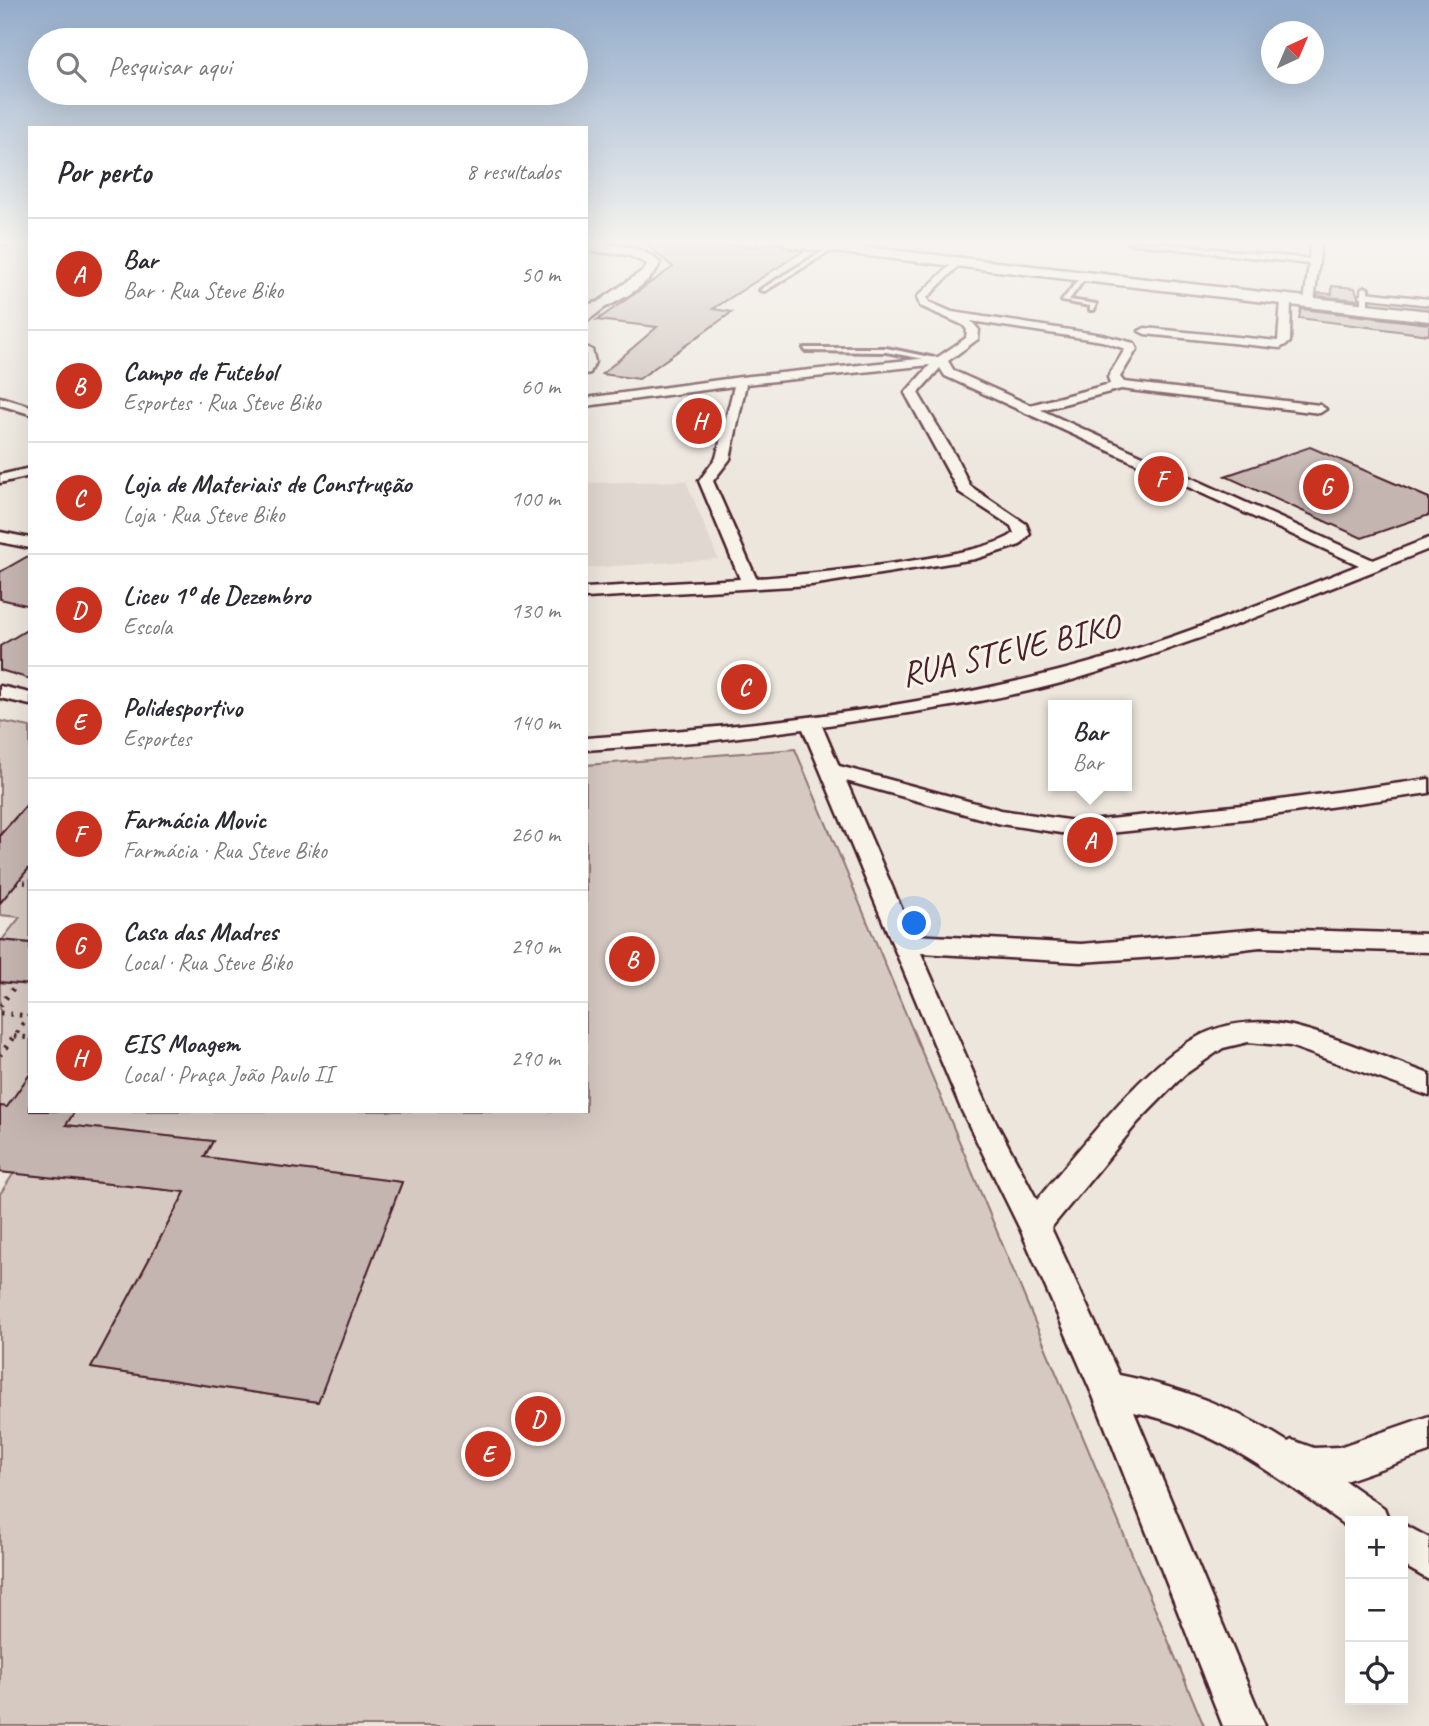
<!DOCTYPE html>
<html lang="pt">
<meta charset="utf-8">
<style>
body{margin:0;font-family:Caveat,sans-serif;background:#f2f2f3;color:#2b2b33}
.controls{position:absolute;right:21px;bottom:21px;display:grid;overflow:hidden;border-radius:0px;box-shadow:0 7px 28px #0002}
.controls button{width:63px;height:63px;display:grid;place-items:center;padding:0;border:0;border-bottom:2px solid #e1e1e2;background:#fff;color:#2b2b33;font:35px sans-serif}
.compass{position:absolute;left:1261px;top:21px;width:63px;height:63px;border-radius:50%;background:#fff;box-shadow:0 7px 28px #0002;rotate:44deg}
.you{position:absolute;left:915px;top:924px;width:24px;height:24px;margin:-18px;border:5px solid #fff;border-radius:50%;background:#1a73e8;box-shadow:0 0 0 10px #1a73e833}
.badge{display:grid;place-items:center;width:46px;height:46px;border-radius:50%;background:#c8321e;color:#fff;font-size:23px;font-weight:700}
.pin{position:absolute;translate:-50% -50%;border:4px solid #fff;box-shadow:0 2px 7px #0006}
.popup{position:absolute;left:1048px;top:700px;width:84px;height:91px;box-sizing:border-box;display:grid;place-content:center;border-radius:0px;background:#fff;filter:drop-shadow(0 2px 5px #0005);font-size:23px;white-space:nowrap;color:#7c7c81}
.popup b{font-size:26px;color:#2b2b33}
.popup::after{content:'';position:absolute;left:50%;top:100%;margin-left:-14px;border:14px solid transparent;border-top-color:#fff}
.list{margin:0;padding:0;list-style:none}
h2{display:flex;justify-content:space-between;align-items:center;height:91px;margin:0;padding:0 28px;font-size:30px}
h2 small{font-size:23px;font-weight:400;color:#7c7c81}
.list li{display:grid;grid-template-columns:46px 1fr auto;gap:21px;align-items:center;box-sizing:border-box;height:112px;padding:0 28px;border-top:2px solid #e1e1e2}
.list b{display:block;font-size:26px;white-space:nowrap}
.list p{margin:0;font-size:23px;white-space:nowrap;color:#7c7c81}
.list em{font-size:23px;font-style:normal;color:#7c7c81}
.icon{flex:none;width:38px;height:38px;fill:none;stroke:currentColor;stroke-width:2;stroke-linecap:round;stroke-linejoin:round}
.map{position:relative;flex:none;width:1429px;height:1726px;overflow:hidden}
.search{position:absolute;background:#fff;box-shadow:0 7px 28px #0002;left:28px;top:28px;width:560px;height:77px;display:flex;align-items:center;gap:18px;box-sizing:border-box;padding:0 24px;border-radius:38px;color:#7c7c81;font-size:26px}
.panel{position:absolute;background:#fff;box-shadow:0 7px 28px #0002;left:28px;top:126px;width:560px;height:987px;border-radius:0px}
.map>svg:first-child{display:block}
.built{fill:#e0d7d0}
.green{fill:#d5c9c2;stroke:#907476;stroke-width:2}
.lines{fill:none;stroke-linecap:round;stroke-linejoin:round}
.stream{stroke:#896c6f;stroke-width:9}
.building{fill:#c4b5b0;stroke:#4a1f2b;stroke-width:2}
.service-casing{stroke:#4a1f2b;stroke-width:6}
.minor-casing{stroke:#4a1f2b;stroke-width:5}
.tertiary-casing{stroke:#4a1f2b;stroke-width:5}
.secondary-casing{stroke:#4a1f2b;stroke-width:5}
.path-far1{stroke:#4a1f2b;stroke-width:4.5;stroke-dasharray:2 5;stroke-linecap:butt}
.path{stroke:#4a1f2b;stroke-width:5;stroke-dasharray:2.5 7;stroke-linecap:butt}
.service{fill:#f7f3e8;fill-rule:evenodd}
.minor{fill:#f7f3e8;fill-rule:evenodd}
.tertiary{fill:#f7f3e8;fill-rule:evenodd}
.secondary{fill:#f7f3e8;fill-rule:evenodd}
.labels{text-anchor:middle;dominant-baseline:central;stroke-width:6;stroke-linejoin:round;paint-order:stroke}
.street-label{font-size:35px;fill:#4a1f2b;stroke:#f7f3e8}
</style>
<div class="map">
<svg width="1429" height="1726" viewBox="0 0 1429 1726">
<rect width="100%" height="100%" fill="#ece6dd"/>
<filter id="ink" filterUnits="userSpaceOnUse"><feTurbulence type="fractalNoise" baseFrequency=".0143" numOctaves="2"/><feDisplacementMap in="SourceGraphic" scale="14" xChannelSelector="R" yChannelSelector="G"/><feConvolveMatrix kernelMatrix="1 2 1 2 8 2 1 2 1" color-interpolation-filters="sRGB"/></filter>
<g filter="url(#ink)">
<!-- built -->
<path class="built" d="M686 481 718 559 586 568V483Z"/>
<!-- green -->
<path class="green" d="M0 721 30 727V801L0 835Z
M795 749 1204 1726H0V1194L35 1141 27 1175 167 1190 177 1172 195 1174 91 1368 317 1402 402 1182 204 1157 213 1141 66 1125 75 1111H586V765Z
M30 867V943L2 940 20 917 0 915V903Z
M0 982 30 985V1074L7 1107 0 1106Z"/>
<g class="lines">
<!-- stream -->
<path class="stream" d="M0 243H7"/>
</g>
<!-- building -->
<path class="building" d="M645 243 757 246V243H780L789 249 803 251 713 309 732 312 639 379 602 374 657 327 597 320 673 267Z
M1332 286 1355 288 1359 300 1317 296 1318 293 1332 294Z
M1301 309 1429 324V335L1299 318Z
M1310 447 1429 498V515L1362 538 1225 476Z
M30 555V606L0 599V572Z
M30 628V679L0 670V646Z
M30 801V867L0 903V835Z
M0 940 30 943V985L0 982Z
M30 1074V1111H75L66 1125 213 1141 204 1157 402 1182 318 1402 91 1368 185 1192 0 1172V1106L7 1107Z"/>
<g class="lines">
<defs>
<path id="service" d="M831 246 833 249 765 291 760 290Z
M1081 276 1086 277 1069 300 1096 304 1094 310H1090V306L1062 301Z
M1365 287 1368 289V309L1365 311 1362 309V289Z
M804 348H886L944 360 941 362 886 352 806 351Z"/>
<path id="minor" d="M1128 243H1163L1309 259 1311 243H1321L1314 302 1309 305 1304 302 1309 264Z
M957 259 962 262 927 298 929 302 952 312 1102 335 1134 343 1137 349 1120 377 1124 382 1320 405 1326 409 1320 413 1121 389 1041 410 1373 560 1429 538V549C1311 596 1194 644 1072 680 990 703 905 713 822 726L839 766 1001 810 1081 822 1252 804 1429 779V793L1252 818 1081 836 1001 824 846 781 913 935 1081 944 1260 929 1429 934V952L1260 947 1202 954 1081 962 921 953 989 1109 1037 1200C1079 1151 1150 1055 1208 1032 1234 1021 1265 1020 1292 1026 1337 1037 1385 1058 1429 1074V1096L1290 1046 1248 1042 1223 1048 1184 1075 1138 1122 1051 1228 1119 1375C1181 1387 1234 1408 1288 1442L1292 1440 1314 1448 1339 1447 1429 1416V1452L1345 1481 1384 1508 1389 1521H1350V1529C1282 1480 1218 1429 1134 1412L1265 1726H1223L1093 1396 1021 1231 962 1111 803 729 707 741 586 750V738C744 726 905 711 1059 671 1162 645 1260 604 1359 565L945 376 940 368 918 393 956 457 970 486 1026 524 1030 534 1020 545 975 559 811 585 586 598V588L740 579 699 481 716 458 734 386 586 406V398L741 377 938 357 966 338 967 330 963 325 920 306 917 297ZM971 321 1102 341 1125 349 1108 377 1110 384 1030 405 954 371 948 361 978 339 979 330ZM930 365 905 393 959 492 1011 526 1014 533C990 557 798 576 756 578L713 481 730 459 746 384Z
M1365 292 1429 299V305L1361 297 1360 295Z
M1286 297 1291 300 1290 342 1280 348 1145 334 1139 331 1145 328 1278 341 1281 300Z
M599 303 608 305 586 322V313Z
M586 347 592 350 595 362 590 373 586 374Z
M0 397 30 406V414L0 405Z
M30 468V476L0 483V475Z
M0 532 30 538V548L0 542Z
M0 686 30 693V705L0 698Z
M1403 1524 1429 1538V1580L1403 1565Z"/>
<path id="tertiary" d="M586 243C610 244 643 245 660 263 652 285 608 309 586 314V305L598 302 645 269 647 264 628 255 586 251Z"/>
<path id="secondary" d="M783 243H829L1429 311V321L790 247Z"/>
</defs>
<!-- service casing -->
<use href="#service" class="service-casing"/>
<!-- minor casing -->
<use href="#minor" class="minor-casing"/>
<!-- tertiary casing -->
<use href="#tertiary" class="tertiary-casing"/>
<!-- secondary casing -->
<use href="#secondary" class="secondary-casing"/>
<!-- path-far1 -->
<path class="path-far1" d="M17 882 30 883"/>
<!-- path -->
<path class="path" d="M0 1006 17 983
M0 1013 29 1016 0 1055
M14 1036 30 1038"/>
<!-- service -->
<use href="#service" class="service"/>
<!-- minor -->
<use href="#minor" class="minor"/>
<!-- tertiary -->
<use href="#tertiary" class="tertiary"/>
<!-- secondary -->
<use href="#secondary" class="secondary"/>
</g>
</g>
<!-- sky -->
<linearGradient id="sky" x2="0" y2="1"><stop stop-color="#93acca"/><stop offset="0.5" stop-color="#f6f4f0"/><stop offset="1" stop-color="#f6f4f0" stop-opacity="0"/></linearGradient>
<rect width="1429" height="485" fill="url(#sky)"/>
<g class="labels">
<!-- street labels -->
<g class="street-label">
<text transform="translate(1010 650) rotate(-13)">RUA STEVE BIKO</text>
</g>
</g>
</svg>
<div class="controls">
<button>+</button>
<button>−</button>
<button><svg class="icon" aria-label="locate" viewBox="0 0 24 24"><circle cx="12" cy="12" r="6"/><path d="M12 2v4M12 18v4M2 12h4M18 12h4"/></svg></button>
</div>
<svg class="compass" viewBox="-18 -18 36 36"><path d="M0-13l5 13h-10z" fill="#e53935"/><path d="M0 13l5-13h-10z" fill="#7c7c81"/></svg>
<div class="you"></div>
<div class="pin badge" style="left:1090px;top:840px">A</div>
<div class="popup"><b>Bar</b>Bar</div>
<div class="pin badge" style="left:632px;top:959px">B</div>
<div class="pin badge" style="left:744px;top:687px">C</div>
<div class="pin badge" style="left:538px;top:1419px">D</div>
<div class="pin badge" style="left:488px;top:1454px">E</div>
<div class="pin badge" style="left:1161px;top:479px">F</div>
<div class="pin badge" style="left:1326px;top:487px">G</div>
<div class="pin badge" style="left:699px;top:421px">H</div>
<div class="search"><svg class="icon" aria-label="search" viewBox="0 0 24 24"><circle cx="10" cy="10" r="6"/><path d="M15 15l6 6"/></svg>Pesquisar aqui</div>
<section class="panel">
<h2>Por perto<small>8 resultados</small></h2>
<ul class="list">
<li><span class="badge">A</span><div><b>Bar</b><p>Bar · Rua Steve Biko</p></div><em>50 m</em></li>
<li><span class="badge">B</span><div><b>Campo de Futebol</b><p>Esportes · Rua Steve Biko</p></div><em>60 m</em></li>
<li><span class="badge">C</span><div><b>Loja de Materiais de Construção</b><p>Loja · Rua Steve Biko</p></div><em>100 m</em></li>
<li><span class="badge">D</span><div><b>Liceu 1º de Dezembro</b><p>Escola</p></div><em>130 m</em></li>
<li><span class="badge">E</span><div><b>Polidesportivo</b><p>Esportes</p></div><em>140 m</em></li>
<li><span class="badge">F</span><div><b>Farmácia Movic</b><p>Farmácia · Rua Steve Biko</p></div><em>260 m</em></li>
<li><span class="badge">G</span><div><b>Casa das Madres</b><p>Local · Rua Steve Biko</p></div><em>290 m</em></li>
<li><span class="badge">H</span><div><b>EIS Moagem</b><p>Local · Praça João Paulo II</p></div><em>290 m</em></li>
</ul>
</section>
</div>
